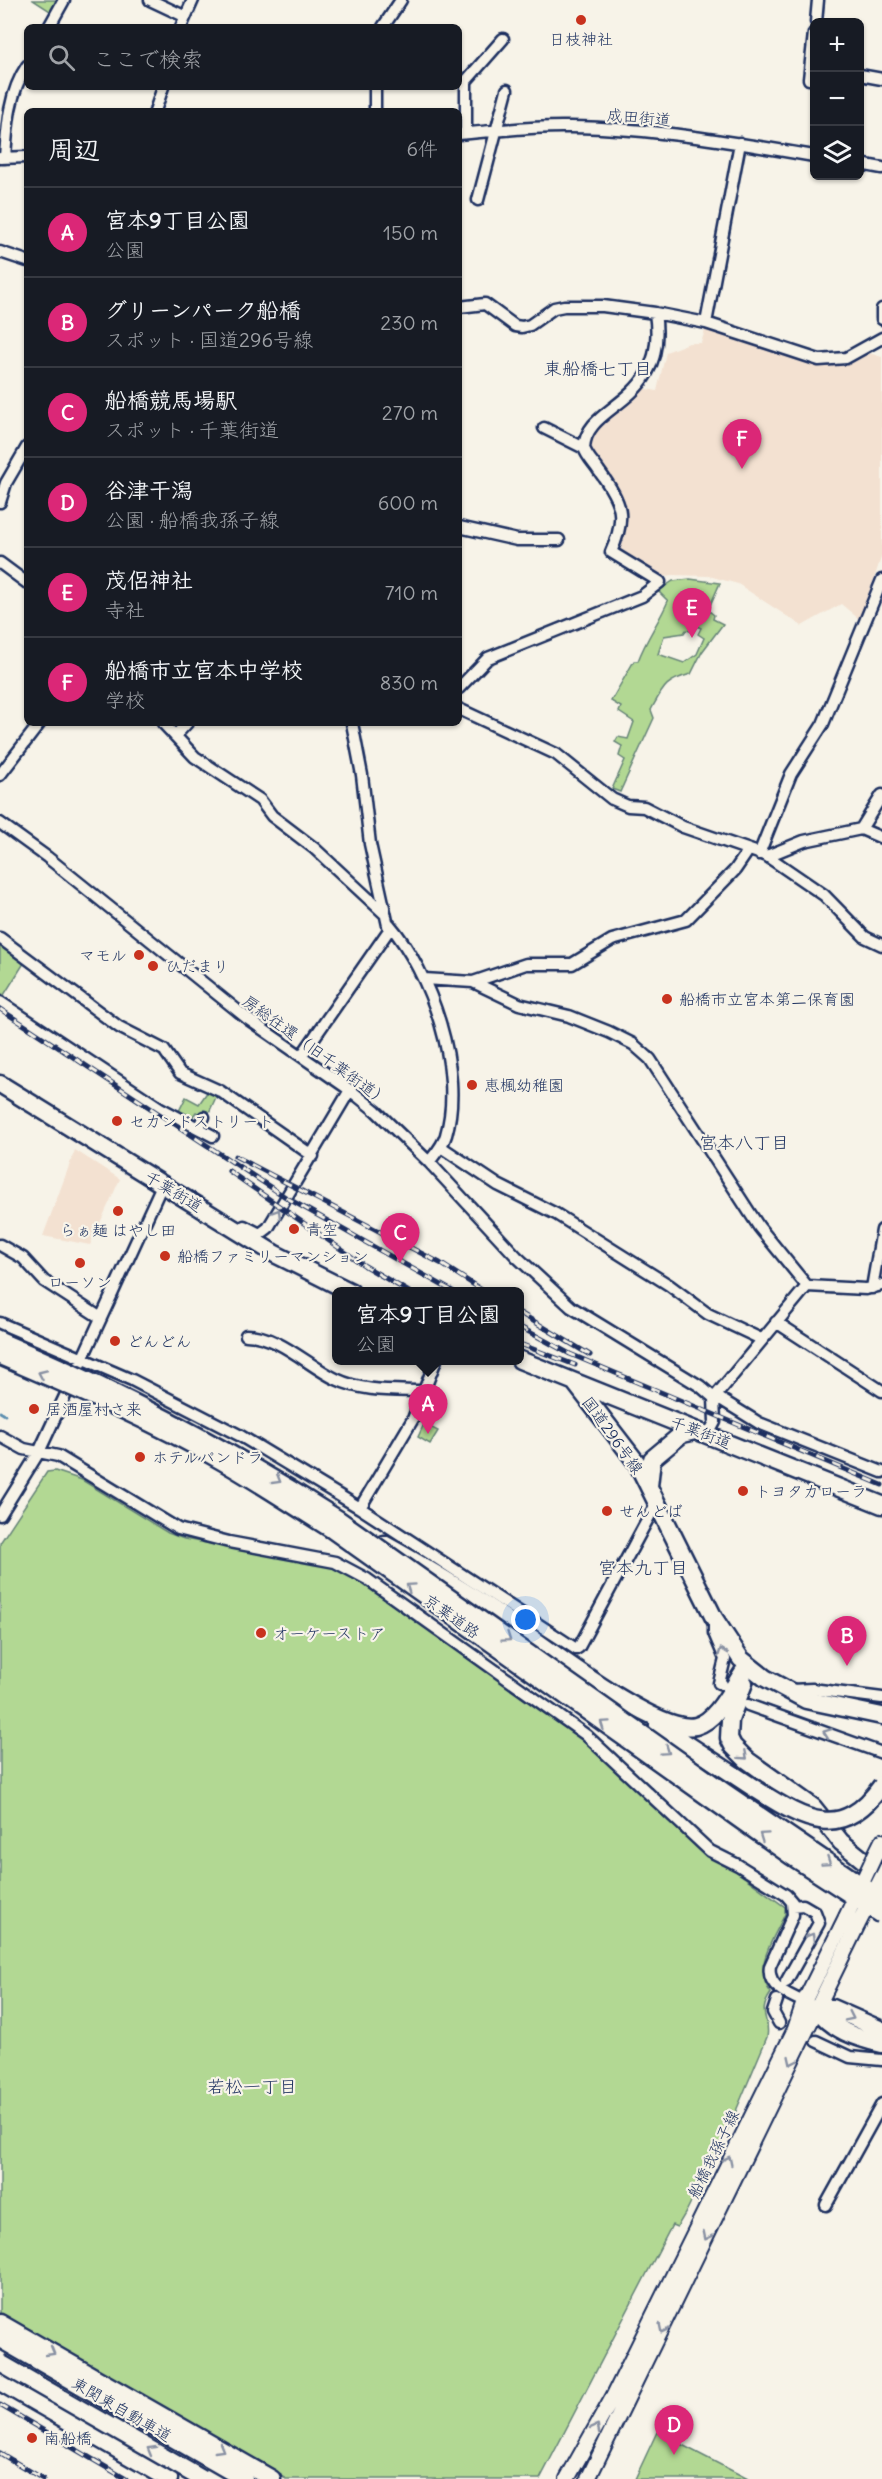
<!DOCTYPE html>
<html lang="ja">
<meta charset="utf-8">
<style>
body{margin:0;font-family:Delius,"Klee One",sans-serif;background:#242831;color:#f1f3f6}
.controls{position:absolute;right:18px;top:18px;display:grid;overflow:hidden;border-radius:9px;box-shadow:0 2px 4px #0004}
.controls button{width:54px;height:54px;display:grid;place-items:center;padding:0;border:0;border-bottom:2px solid #363941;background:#171b24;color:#f1f3f6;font:30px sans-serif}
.you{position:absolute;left:526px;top:1620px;width:21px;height:21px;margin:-15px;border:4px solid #fff;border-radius:50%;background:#1a73e8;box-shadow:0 0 0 9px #1a73e833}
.badge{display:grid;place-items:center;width:39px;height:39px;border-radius:50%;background:#db2777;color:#fff;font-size:20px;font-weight:700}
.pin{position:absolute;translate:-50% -50px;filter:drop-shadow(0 2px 3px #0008)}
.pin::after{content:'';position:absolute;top:32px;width:21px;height:18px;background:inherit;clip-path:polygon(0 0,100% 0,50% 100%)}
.popup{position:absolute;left:332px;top:1287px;width:192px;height:78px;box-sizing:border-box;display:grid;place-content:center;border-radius:9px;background:#171b24;filter:drop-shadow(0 2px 4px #0005);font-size:20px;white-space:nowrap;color:#9ea1a6}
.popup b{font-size:22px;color:#f1f3f6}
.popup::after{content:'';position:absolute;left:50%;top:100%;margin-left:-12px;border:12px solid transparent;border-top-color:#171b24}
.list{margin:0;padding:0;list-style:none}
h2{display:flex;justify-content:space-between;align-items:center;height:78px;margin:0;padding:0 24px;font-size:26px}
h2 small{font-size:20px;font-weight:400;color:#9ea1a6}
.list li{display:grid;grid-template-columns:39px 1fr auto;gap:18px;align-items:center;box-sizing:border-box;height:90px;padding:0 24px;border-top:2px solid #363941}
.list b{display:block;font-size:22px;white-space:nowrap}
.list p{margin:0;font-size:20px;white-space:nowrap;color:#9ea1a6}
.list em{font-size:20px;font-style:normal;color:#9ea1a6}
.icon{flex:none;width:33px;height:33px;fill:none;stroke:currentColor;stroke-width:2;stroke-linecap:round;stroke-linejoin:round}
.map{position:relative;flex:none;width:882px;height:2479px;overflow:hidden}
.search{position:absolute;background:#171b24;box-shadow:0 2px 4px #0004;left:24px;top:24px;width:438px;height:66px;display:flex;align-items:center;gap:15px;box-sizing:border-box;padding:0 21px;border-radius:9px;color:#9ea1a6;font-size:22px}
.panel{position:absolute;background:#171b24;box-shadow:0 2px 4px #0004;left:24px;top:108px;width:438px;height:618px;border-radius:9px}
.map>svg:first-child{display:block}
.built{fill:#f3e1d1}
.green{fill:#b2d893;stroke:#668478;stroke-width:1.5;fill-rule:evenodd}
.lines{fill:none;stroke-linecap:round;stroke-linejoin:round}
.stream{stroke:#5b8eaf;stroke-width:3}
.minor-casing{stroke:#1b2f5e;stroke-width:15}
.major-casing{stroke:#1b2f5e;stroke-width:18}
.highway-casing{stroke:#1b2f5e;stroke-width:21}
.minor{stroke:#f7f3e8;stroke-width:10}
.major{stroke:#f7f3e8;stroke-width:14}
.highway{stroke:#f7f3e8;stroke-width:16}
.rail-casing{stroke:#1b2f5e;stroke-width:5}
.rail{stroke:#f7f3e8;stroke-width:3;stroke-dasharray:9;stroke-linecap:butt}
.major-bridge-casing{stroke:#1b2f5e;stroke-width:18;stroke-linecap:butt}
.highway-bridge-casing{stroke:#1b2f5e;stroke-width:21;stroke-linecap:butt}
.major-bridge{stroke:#f7f3e8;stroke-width:14}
.highway-bridge{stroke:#f7f3e8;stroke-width:16}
.oneway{stroke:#8991a3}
.poi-dot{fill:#c8321e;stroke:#f7f3e8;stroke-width:2}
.labels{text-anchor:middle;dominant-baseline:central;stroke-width:4.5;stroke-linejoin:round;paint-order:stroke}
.poi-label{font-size:16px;fill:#1b2f5e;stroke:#f7f3e8;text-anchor:start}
.street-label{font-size:16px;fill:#1b2f5e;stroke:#f7f3e8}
.neighbourhood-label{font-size:18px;fill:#1b2f5e;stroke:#f7f3e8}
</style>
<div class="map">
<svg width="882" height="2479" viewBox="0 0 882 2479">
<rect width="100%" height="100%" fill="#f7f3e8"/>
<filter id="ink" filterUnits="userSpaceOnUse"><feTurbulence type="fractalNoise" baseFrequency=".0167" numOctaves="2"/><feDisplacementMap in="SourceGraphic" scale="12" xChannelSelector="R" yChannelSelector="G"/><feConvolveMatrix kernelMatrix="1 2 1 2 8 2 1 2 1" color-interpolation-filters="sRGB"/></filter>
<g filter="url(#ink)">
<!-- built -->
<path class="built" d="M706 327 804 359 862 351 882 357V555L861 617 859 619 841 604 802 626 738 584 709 576 672 575 660 578 616 550 626 522V514L588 447 594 430 642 388 657 391 666 352 689 343H701Z
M75 1150 120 1179 90 1245 43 1236Z"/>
<!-- green -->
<path class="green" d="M33 0H59L53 13Z
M690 579 720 583 708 610 714 615 713 619 723 624 702 652 691 674C665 681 664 686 651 710L654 718 620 792 612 789 625 760 619 756 622 746 615 742 618 737 628 739 634 722 619 712 621 707 611 701 634 661H638C646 639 659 622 668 601L658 591 673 581ZM694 625 701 628 698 634 704 638 697 654 684 663 658 654 664 636 684 633 686 630 690 631Z
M0 943 26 960 4 995 0 993Z
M208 1091 217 1095 207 1117 196 1112 191 1119 178 1113 186 1097 199 1104Z
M424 1424 438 1431 430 1444 418 1437Z
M55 1471 82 1480 168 1533 184 1539 320 1563 357 1577 469 1659 568 1727 729 1866 785 1907V1914C773 1939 752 1968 771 1993 756 2015 771 2018 767 2037L733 2118 686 2212 677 2227 672 2225 540 2479H286L0 2317V1543L47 1472Z
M657 2432 748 2479H635Z"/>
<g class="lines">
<!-- stream -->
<path class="stream" d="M0 1412 5 1415"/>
<defs>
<path id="minor" d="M150 0 184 16
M816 22 818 0
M49 27 64 0
M181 27 193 0
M383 27 401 0
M814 33 809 79H814
M860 75 882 79
M375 87V111
M155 111 163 87
M466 133V81L503 39
M459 134C495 131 532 126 569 127 652 128 733 142 814 156
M0 158 27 157
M5 158C7 127 9 92 27 66
M860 164 882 168
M478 200 507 90
M0 252 27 261
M459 307 485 304 515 326 522 327 530 325 554 308 564 306H603L655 313 706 323 819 360 846 358 882 338
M882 309V319
M706 323 740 143
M544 428 584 448
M0 502 6 483 27 447
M459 527 517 540H559
M0 563 27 583
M459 688 488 658 642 596 660 582 611 552C627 517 622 502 599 471 594 463 587 457 584 448 586 401 669 406 655 313
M459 709 556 754 612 799 628 806 644 807 683 827 767 856 824 895 865 937 882 945
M163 723 195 757 260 800 272 816 314 848 384 913
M175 736 187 723
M0 775 40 723
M0 823 47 857 248 1019 350 1090 376 1111 429 1162 517 1257 571 1307 700 1386 714 1398 715 1422 708 1435
M861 829 882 838
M759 854 791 774 823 724 882 580
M767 856 804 841 861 829 882 795
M389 924C431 973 465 1071 446 1135 443 1146 435 1154 429 1162
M0 938 119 1027 164 1050 180 1073 220 1091 313 1156
M424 979 473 982 526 964H572L612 940 686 920 735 870 748 851
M473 982 519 1004 569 1016 609 1032 633 1044 650 1059 759 1227 807 1286
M0 1002 160 1108 213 1136
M302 1055 389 930 370 844 362 775 352 723
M198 1128 204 1117
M441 1147 498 1185 556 1214 669 1285 708 1314 761 1339
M244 1226 260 1234 268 1228 350 1090
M0 1245 23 1258 44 1281 101 1318
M872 1288 882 1230
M776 1322 882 1391
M0 1323 132 1380 239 1435 360 1508 576 1649 579 1647 657 1502
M246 1335C279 1335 308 1366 336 1379 363 1392 393 1390 422 1391
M80 1364 162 1185
M717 1397 759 1423 882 1472
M714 1398 807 1286 866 1289 882 1285
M0 1436 24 1449 58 1456 178 1529 229 1542 335 1562 367 1579 586 1735 710 1851 738 1865 786 1895 792 1902 793 1915 770 1966C766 1989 794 1997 811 2005
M360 1508 413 1419 436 1360
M0 1515 39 1452 72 1381
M714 1619V1633L725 1659 719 1683 722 1684
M791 1690 812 1689 882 1698
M748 1705 882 1753
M786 1982 819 1923 815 1912 803 1905 793 1906
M777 2000 773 2012 779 2023
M816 2041 850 2057 882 2060
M826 2205 882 2104"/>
<path id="major" d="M876 1853 882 1841
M567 2479 613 2397 795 2029 804 2002 846 1917
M588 2479 858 1924"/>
<path id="highway" d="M0 1084 275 1254 351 1292
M520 1360 882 1505
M576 1384 637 1463 714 1618 741 1659 765 1678 806 1700 882 1716
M649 1486 652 1459 682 1434 696 1431
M384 1544C418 1563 452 1583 485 1605 525 1630 654 1736 696 1726 719 1720 734 1683 748 1665
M744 1683 730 1720 729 1738 733 1746 747 1760 813 1807 841 1842 882 1875
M658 1725 757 1790
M817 2008C831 2030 857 2038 882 2044
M817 2008H832L882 2030
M0 2323 272 2479
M0 2339 244 2479
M0 2382 169 2479"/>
</defs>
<!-- minor casing -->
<use href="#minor" class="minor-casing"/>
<!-- major casing -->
<use href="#major" class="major-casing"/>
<!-- highway casing -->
<use href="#highway" class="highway-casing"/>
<!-- minor -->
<use href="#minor" class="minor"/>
<!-- major -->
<use href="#major" class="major"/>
<!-- highway -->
<use href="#highway" class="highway"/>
<defs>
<path id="rail" d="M0 1009 287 1198 454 1292
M235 1156 440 1263 485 1292
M229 1171 365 1266 409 1292
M520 1313 590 1355
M520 1327 570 1354 882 1485
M520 1344 575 1365
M0 2405 126 2479
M0 2453 43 2479"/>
</defs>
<!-- rail casing -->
<use href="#rail" class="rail-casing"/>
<!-- rail -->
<use href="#rail" class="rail"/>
<defs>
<path id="major-bridge" d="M846 1917 876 1853
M858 1924 882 1877"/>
<path id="highway-bridge" d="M0 1341C118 1391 230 1449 338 1519L723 1791 882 1899
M0 1356C74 1388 149 1419 218 1459 257 1481 294 1506 331 1529L791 1856 882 1915
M757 1790C806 1821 842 1842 882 1785
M0 2363 202 2479"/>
</defs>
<!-- major-bridge casing -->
<use href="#major-bridge" class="major-bridge-casing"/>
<!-- highway-bridge casing -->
<use href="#highway-bridge" class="highway-bridge-casing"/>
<!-- major-bridge -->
<use href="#major-bridge" class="major-bridge"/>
<!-- highway-bridge -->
<use href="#highway-bridge" class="highway-bridge"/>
</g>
<!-- one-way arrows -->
<defs><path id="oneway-chevron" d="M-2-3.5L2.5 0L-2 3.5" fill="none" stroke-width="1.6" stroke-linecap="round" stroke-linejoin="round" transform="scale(1.5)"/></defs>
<g class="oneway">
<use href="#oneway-chevron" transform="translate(277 1213) rotate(-59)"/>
<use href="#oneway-chevron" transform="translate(42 1374) rotate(-156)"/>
<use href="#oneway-chevron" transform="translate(277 1480) rotate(31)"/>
<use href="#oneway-chevron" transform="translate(410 1587) rotate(-145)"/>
<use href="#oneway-chevron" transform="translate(507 1638) rotate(35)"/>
<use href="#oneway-chevron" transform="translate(722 1652) rotate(-110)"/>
<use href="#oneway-chevron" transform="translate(604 1724) rotate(-145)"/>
<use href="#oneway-chevron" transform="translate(827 1733) rotate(-160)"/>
<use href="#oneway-chevron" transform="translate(666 1751) rotate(35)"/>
<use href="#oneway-chevron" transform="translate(744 1756) rotate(42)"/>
<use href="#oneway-chevron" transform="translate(763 1836) rotate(-145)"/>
<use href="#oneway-chevron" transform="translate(827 1862) rotate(34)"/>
<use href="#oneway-chevron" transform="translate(811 1937) rotate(-60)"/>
<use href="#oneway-chevron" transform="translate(850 2017) rotate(26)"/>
<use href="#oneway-chevron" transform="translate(792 2061) rotate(115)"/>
<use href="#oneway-chevron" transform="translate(728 2160) rotate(-64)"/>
<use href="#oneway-chevron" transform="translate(707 2236) rotate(116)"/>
<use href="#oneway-chevron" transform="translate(663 2329) rotate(116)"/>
<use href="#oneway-chevron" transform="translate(51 2352) rotate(30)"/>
<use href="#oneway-chevron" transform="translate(596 2428) rotate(-61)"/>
<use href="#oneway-chevron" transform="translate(220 2449) rotate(30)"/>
<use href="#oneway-chevron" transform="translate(151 2450) rotate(-150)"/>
</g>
</g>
<!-- markers -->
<g class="poi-dot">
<circle cx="581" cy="20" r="6"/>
<circle cx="139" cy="955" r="6"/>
<circle cx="153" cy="966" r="6"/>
<circle cx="667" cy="999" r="6"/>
<circle cx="472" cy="1085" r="6"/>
<circle cx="117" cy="1121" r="6"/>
<circle cx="118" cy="1211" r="6"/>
<circle cx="294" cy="1229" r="6"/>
<circle cx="165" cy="1256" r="6"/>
<circle cx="80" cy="1263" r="6"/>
<circle cx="115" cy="1341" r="6"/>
<circle cx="34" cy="1409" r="6"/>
<circle cx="140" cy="1457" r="6"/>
<circle cx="743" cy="1491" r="6"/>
<circle cx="607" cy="1511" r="6"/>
<circle cx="261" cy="1633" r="6"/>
<circle cx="32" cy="2438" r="6"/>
</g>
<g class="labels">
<!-- poi labels -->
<g class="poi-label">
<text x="581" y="39" text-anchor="middle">日枝神社</text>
<text x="127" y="955" text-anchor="end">マモル</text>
<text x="165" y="966">ひだまり</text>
<text x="679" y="999">船橋市立宮本第二保育園</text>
<text x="484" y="1085">恵楓幼稚園</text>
<text x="129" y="1121">セカンドストリート</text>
<text x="306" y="1229">青空</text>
<text x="118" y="1230" text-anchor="middle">らぁ麺 はやし田</text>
<text x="177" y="1256">船橋ファミリーマンション</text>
<text x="80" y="1282" text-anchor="middle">ローソン</text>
<text x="127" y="1341">どんどん</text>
<text x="46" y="1409">居酒屋村さ来</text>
<text x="152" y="1457">ホテルパンドラ</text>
<text x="755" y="1491">トヨタカローラ</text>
<text x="619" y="1511">せんどば</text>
<text x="273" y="1633">オーケーストア</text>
<text x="44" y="2438">南船橋</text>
</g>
<!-- street labels -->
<g class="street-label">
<text transform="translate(639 117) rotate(5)">成田街道</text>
<text transform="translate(316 1050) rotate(36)">房総往還（旧千葉街道）</text>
<text transform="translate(174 1191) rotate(31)">千葉街道</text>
<text transform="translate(701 1432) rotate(21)">千葉街道</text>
<text transform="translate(613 1435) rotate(54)">国道296号線</text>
<text transform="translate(452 1616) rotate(35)">京葉道路</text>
<text transform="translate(713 2154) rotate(-64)">船橋我孫子線</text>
<text transform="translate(122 2409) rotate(30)">東関東自動車道</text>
</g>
<!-- neighbourhood labels -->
<g class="neighbourhood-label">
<text x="598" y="368">東船橋七丁目</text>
<text x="744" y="1142">宮本八丁目</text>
<text x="643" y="1567">宮本九丁目</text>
<text x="252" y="2086">若松一丁目</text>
</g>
</g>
</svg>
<div class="controls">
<button>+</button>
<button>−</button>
<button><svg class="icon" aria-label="layers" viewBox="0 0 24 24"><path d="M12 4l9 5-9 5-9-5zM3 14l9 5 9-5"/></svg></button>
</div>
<div class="you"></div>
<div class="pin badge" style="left:428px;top:1434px">A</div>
<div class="popup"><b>宮本9丁目公園</b>公園</div>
<div class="pin badge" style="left:847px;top:1666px">B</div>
<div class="pin badge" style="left:400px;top:1263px">C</div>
<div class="pin badge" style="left:674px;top:2455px">D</div>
<div class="pin badge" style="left:692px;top:638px">E</div>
<div class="pin badge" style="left:742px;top:469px">F</div>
<div class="search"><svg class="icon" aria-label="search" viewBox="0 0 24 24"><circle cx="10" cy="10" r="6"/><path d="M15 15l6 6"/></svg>ここで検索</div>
<section class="panel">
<h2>周辺<small>6件</small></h2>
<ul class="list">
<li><span class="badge">A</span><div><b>宮本9丁目公園</b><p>公園</p></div><em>150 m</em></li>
<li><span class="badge">B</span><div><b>グリーンパーク船橋</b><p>スポット · 国道296号線</p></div><em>230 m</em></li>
<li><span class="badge">C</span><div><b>船橋競馬場駅</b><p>スポット · 千葉街道</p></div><em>270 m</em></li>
<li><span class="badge">D</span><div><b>谷津干潟</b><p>公園 · 船橋我孫子線</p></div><em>600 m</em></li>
<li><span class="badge">E</span><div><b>茂侶神社</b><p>寺社</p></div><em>710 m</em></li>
<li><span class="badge">F</span><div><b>船橋市立宮本中学校</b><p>学校</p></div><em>830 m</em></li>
</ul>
</section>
</div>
